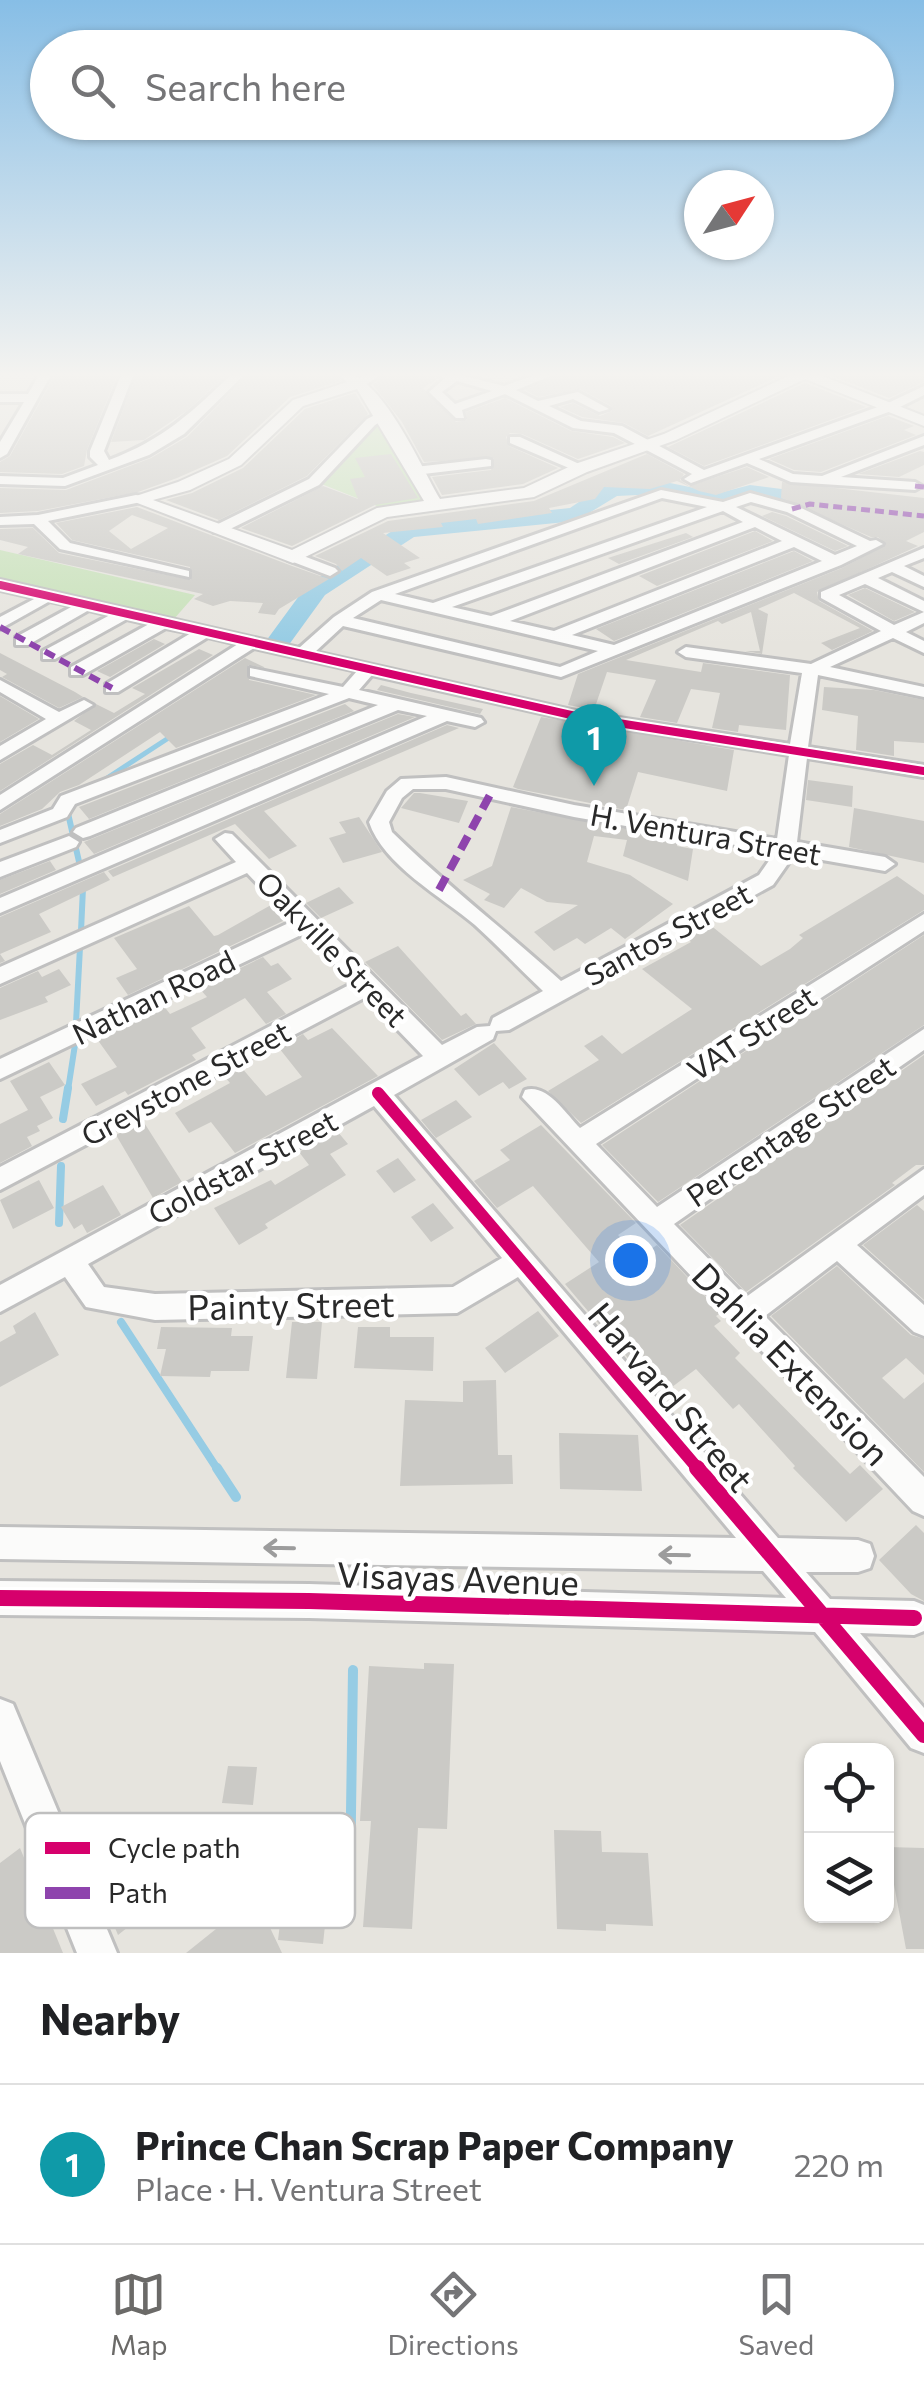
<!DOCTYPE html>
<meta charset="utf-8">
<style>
body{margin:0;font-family:Commissioner,sans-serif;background:#f2f2f2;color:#202124}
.controls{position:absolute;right:30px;bottom:30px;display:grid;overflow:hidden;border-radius:20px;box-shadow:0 2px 8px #0004}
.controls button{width:90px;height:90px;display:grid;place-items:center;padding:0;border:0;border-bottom:2px solid #e0e0e0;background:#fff;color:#202124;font:50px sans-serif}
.compass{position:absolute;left:684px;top:170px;width:90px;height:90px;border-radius:50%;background:#fff;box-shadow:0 2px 8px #0004;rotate:54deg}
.you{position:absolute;left:630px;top:1260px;width:35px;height:35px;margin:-25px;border:8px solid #fff;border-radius:50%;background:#1a73e8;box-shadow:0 0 0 15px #1a73e833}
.badge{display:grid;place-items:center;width:65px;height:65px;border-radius:50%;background:#6b6a68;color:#fff;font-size:32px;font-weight:700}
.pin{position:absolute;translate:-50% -82px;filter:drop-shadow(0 2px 5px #0008)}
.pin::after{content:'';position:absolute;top:52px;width:35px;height:30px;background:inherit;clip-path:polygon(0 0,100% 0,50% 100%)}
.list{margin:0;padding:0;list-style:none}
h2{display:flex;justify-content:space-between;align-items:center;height:130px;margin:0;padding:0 40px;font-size:42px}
h2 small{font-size:32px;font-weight:400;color:#757577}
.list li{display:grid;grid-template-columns:65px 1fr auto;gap:30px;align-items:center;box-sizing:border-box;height:160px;padding:0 40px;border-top:2px solid #e0e0e0}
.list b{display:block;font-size:38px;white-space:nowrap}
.list p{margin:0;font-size:32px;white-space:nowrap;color:#757577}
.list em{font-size:32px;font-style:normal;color:#757577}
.icon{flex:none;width:55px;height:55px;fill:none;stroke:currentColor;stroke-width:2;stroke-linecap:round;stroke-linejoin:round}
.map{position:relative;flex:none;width:924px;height:1953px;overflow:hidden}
.search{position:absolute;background:#fff;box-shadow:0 2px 8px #0004;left:30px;right:30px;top:30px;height:110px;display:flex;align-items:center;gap:25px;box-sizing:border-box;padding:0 35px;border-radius:55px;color:#757577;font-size:38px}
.sheet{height:290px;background:#fff}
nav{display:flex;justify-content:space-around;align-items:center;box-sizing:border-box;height:140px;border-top:2px solid #e0e0e0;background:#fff;font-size:28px;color:#757577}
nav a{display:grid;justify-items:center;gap:5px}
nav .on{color:#6b6a68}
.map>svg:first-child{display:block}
.green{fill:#c7e1b9}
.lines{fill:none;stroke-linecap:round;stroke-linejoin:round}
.stream-far4{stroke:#96cce4;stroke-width:4}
.stream-far3{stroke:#96cce4;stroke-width:5}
.stream-far2{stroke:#96cce4;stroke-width:6}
.stream-far1{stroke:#96cce4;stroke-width:8}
.stream{stroke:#96cce4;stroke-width:10}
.river{fill:#96cce4;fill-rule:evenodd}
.building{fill:#cbcac6;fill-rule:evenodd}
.minor-casing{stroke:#c0c0c0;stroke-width:6}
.tertiary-casing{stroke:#c0c0c0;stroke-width:4}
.minor{fill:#fbfbfa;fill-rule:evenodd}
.tertiary{fill:#fbfbfa;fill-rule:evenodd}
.quiet-far2{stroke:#8e44ad;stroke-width:5;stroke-dasharray:9 5;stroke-linecap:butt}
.quiet-far1{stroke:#8e44ad;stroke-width:6;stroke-dasharray:11 6;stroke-linecap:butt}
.quiet{stroke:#8e44ad;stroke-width:8;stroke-dasharray:15 8;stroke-linecap:butt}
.cycleway-far2-casing{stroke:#fff;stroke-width:12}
.cycleway-far1-casing{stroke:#fff;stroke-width:19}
.cycleway-casing{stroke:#fff;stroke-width:22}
.cycleway-far2{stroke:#d6006c;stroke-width:8}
.cycleway-far1{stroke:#d6006c;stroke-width:12}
.cycleway{stroke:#d6006c;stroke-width:16}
.oneway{stroke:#9c9c9c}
.labels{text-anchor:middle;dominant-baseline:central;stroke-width:9;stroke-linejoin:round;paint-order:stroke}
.street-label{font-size:30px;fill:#292929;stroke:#fff}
.near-street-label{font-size:35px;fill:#292929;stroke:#fff}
.key{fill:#fff;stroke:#bfbfbf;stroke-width:2.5}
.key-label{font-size:28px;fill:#292929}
</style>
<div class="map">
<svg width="924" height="1953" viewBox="0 0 924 1953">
<rect width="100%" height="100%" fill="#e6e4de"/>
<!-- green -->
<path class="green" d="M380 420 428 503 382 508 319 483 373 423Z
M0 550 195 595 174 619 0 579Z"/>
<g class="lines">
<!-- stream-far4 -->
<path class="stream-far4" d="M597 487 612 490"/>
<!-- stream-far3 -->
<path class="stream-far3" d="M104 780 170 737"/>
<!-- stream-far2 -->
<path class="stream-far2" d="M67 809 80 866
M81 931 83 888
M76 1023 80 947
M68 1090 76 1038"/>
<!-- stream-far1 -->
<path class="stream-far1" d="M63 1119 68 1088
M59 1223 61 1166
M121 1322 218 1470"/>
<!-- stream -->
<path class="stream" d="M217 1468 236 1497
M350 1884 353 1670"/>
<!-- river -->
<path class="river" d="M670 483 719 493 750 485 924 507V521L750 499 719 507 678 493 617 496 576 521 414 537 325 595 288 646 279 649 266 641 307 585 400 526 570 508 604 485Z"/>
</g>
<!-- building -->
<path class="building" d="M56 373H118L87 450 84 466 62 474 0 472V462L10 456Z
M137 373H228L188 410 144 440 111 442Z
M250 373H337L340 381 290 397 227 456 177 478 138 492 38 511 0 513V488L66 490 151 458 187 437Z
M387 373H428L437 379 423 388 456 422 467 420 466 412 505 398 571 431 613 437 625 443 578 459 522 434 510 433 506 437 509 446 558 468 523 484 442 495 432 477 491 470 494 458 424 462 402 422 373 385Z
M562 373H786L648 436 624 423 582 417 560 407 573 403 600 416 612 411 611 406 580 389 538 397 525 390Z
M825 373H916L924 374V382L889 398Z
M805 383 866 407 704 466 668 447Z
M355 393 368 414 307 476 219 520 166 500 192 493 243 468 305 409Z
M888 416 914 426 904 430 916 435 821 472 794 470 769 459Z
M920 451 924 452V465L899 477 858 474Z
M391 454 418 498 375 505 292 546 241 528 323 486 358 499 350 479 365 477 355 458Z
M647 454 684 474 680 480 689 486 747 467 769 477 716 495 699 491 677 481 650 489 604 487 595 499 549 508 552 513 478 524 476 519 441 523 443 527 383 533 420 558 404 563 411 568 387 576 361 558 342 571 336 564 315 556 388 521 534 501Z
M782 482 924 498V532L906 541 918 546 817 592 819 601 873 631 832 650 821 643 860 628 794 593 758 609 768 614 762 654 745 651H760L751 612 722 624 718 621 626 660 701 672 703 663 790 675 786 730 739 725 738 732 712 728 720 693 691 689 677 723 640 717 656 680 607 672 594 710 568 705 578 674 842 568 886 545 878 537H871L781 498Z
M137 507 292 566 329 579 279 609 275 615 258 613 263 603 230 601 213 606 194 599 203 594 18 554 28 547 0 540V529L33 528 59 553 191 580 190 567 72 540 56 523ZM132 515 168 528 131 549 109 531Z
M772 512 786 516 848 546 835 551 762 516Z
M755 531 773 541 657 586 639 576Z
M686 533 693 537 619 564 608 558Z
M794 551 813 561 614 641 596 629Z
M865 588 915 612 894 621 848 595Z
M154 639 165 644 110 677 97 671Z
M199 649 213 655 0 791V764L33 745 52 755 91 730 74 721 96 704 114 713 145 694 132 688Z
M0 653 75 692 83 697 59 708 2 677 7 674 0 670Z
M245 658 266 668 248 665 249 680 316 695 176 748 160 732 79 785 60 792 42 809 0 826V814Z
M381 685 411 693 483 709 480 714 377 690Z
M824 687 874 690 924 700V743L894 741V756L856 750 858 716 822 710Z
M0 696 39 719 0 742Z
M345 704 354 711 89 819 79 807Z
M398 714 415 717 94 854 84 842Z
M541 717 734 750 727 791 638 772 626 810 518 789 513 787Z
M447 725 459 728 264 811 297 846 269 859 235 824 113 877 108 871Z
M808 780 853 786 852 807 806 800Z
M414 793H420L468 801 459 823 401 808Z
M511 807 678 839 677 846 693 849 688 881 623 856 627 840 594 836 587 862 630 875 673 904 625 939 611 928 585 944 577 938 554 951 534 932 578 905 547 902 521 888 504 908 484 900 490 894 463 880 492 866Z
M854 808 924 821V863L849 847Z
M359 817 382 852 343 863 329 838 346 833 339 822Z
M50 861 56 870 0 894V880Z
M104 872 110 880 39 914 51 932 0 954 5 961 0 963V917Z
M897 876 924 895V910L581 1123 548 1091 599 1060 584 1046 602 1035 622 1054 692 1009 642 969 691 942 685 937 709 924 761 966 790 949 803 938 799 935Z
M339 887 354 903 321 918 306 903Z
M271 905 285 920 128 995 116 978 137 969 114 938 189 906 214 936 218 935Z
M924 935V1025L658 1202 602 1145Z
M398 946 461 1016 466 1013 476 1024 442 1040 365 962Z
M263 957 271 966 278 963 292 979 267 992 286 1014 266 1024 245 998 191 1028 206 1048 192 1055 196 1060 128 1095 125 1091 96 1106 81 1084 117 1067 97 1039 163 1005 170 1014 207 997 199 988Z
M59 969 71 985 45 997 48 1002 0 1020V988L38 971 42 977Z
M332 1028 378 1076 235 1153 211 1122 189 1133 175 1113 230 1083 224 1076 241 1067 266 1096 302 1077 279 1048 303 1034 308 1040Z
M494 1043 527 1079 509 1089 503 1082 479 1096 454 1069Z
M924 1055V1165H916L892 1183 895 1185 746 1292 680 1225Z
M49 1062 65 1085 40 1097 53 1118 37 1126 40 1131 27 1137 32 1146 0 1163V1124L28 1110 10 1081Z
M456 1100 472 1117 436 1138 421 1120Z
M143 1121 182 1182 153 1198 116 1135Z
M541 1125 636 1223 618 1235 639 1257 657 1245 721 1313 716 1316 721 1321 714 1326 740 1353 735 1358 850 1474 860 1465 883 1489 846 1522 793 1468 795 1466 739 1404 733 1409 696 1369 660 1396 565 1284 599 1262 533 1186 497 1208 474 1181 510 1160 500 1150Z
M337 1131 348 1144 330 1154 346 1175 265 1224 268 1228 239 1245 214 1208 271 1180 275 1185 309 1165 299 1152Z
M398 1158 416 1180 394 1193 376 1171Z
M39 1180 54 1208 13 1229 0 1200Z
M103 1185 121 1215 87 1233 82 1224 74 1229 61 1207Z
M433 1203 454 1228 431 1242 411 1217Z
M917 1205 924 1211V1300L863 1245Z
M837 1266 911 1335 924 1339V1375L906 1358 882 1378 904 1399 924 1382V1472L771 1316Z
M538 1311 559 1336 505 1373 485 1348Z
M35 1312 59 1355 0 1387V1342L16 1333 13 1326Z
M292 1322H322L317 1379 286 1378Z
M161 1327 232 1328 231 1336H253L249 1371H211L210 1377 160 1376 166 1349H157Z
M358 1327H390V1337H434L433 1371 354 1368Z
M496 1380 498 1455H512L513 1484 400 1486 405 1400 463 1402V1381Z
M559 1433 638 1435 642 1491 560 1489Z
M916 1525 924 1533V1601L911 1594 879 1560Z
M424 1663 454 1664 447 1829 418 1828 412 1929 363 1927 371 1821H360L369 1666 424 1669Z
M228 1766 257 1767 253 1805 222 1803Z
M554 1830 601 1831 602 1852 648 1853 653 1926 606 1924V1931L557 1929Z
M226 1835 282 1953H186L221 1925 192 1862Z
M161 1839 181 1885 118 1935 98 1887Z
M887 1847 924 1848V1949H906Z
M20 1848 34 1882 63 1953H0V1863Z
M286 1876 330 1878 323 1944 278 1940Z"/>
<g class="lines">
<defs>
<path id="minor" d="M40 373H52L7 454 0 458V442L24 402H0V394H28Z
M122 373H134L104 451 109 460C163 440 192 412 233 373H246L184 434 149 455 65 486 0 484V476L63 478 98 465 90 457V451Z
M368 373H383L364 386H356V380Z
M432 373H466L464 376 504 386 541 373H558L516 390 538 401 578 392 609 409 599 412 573 399 549 406 581 421 622 426 704 470 886 404 924 386V395L894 410 759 459 793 474 822 476 924 436V445L841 477 915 482 922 486 915 490 791 482 747 463 691 483 684 479 692 474 614 433 573 428 505 394 462 410 464 418H456L429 392 445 378ZM457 381 492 391 455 404 442 392Z
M379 413 389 416 375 425 319 485 224 532H214V526L309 479 367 419Z
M510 437H520L588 468 576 471 510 443Z
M486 459 491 460V466L415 475 408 471 415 467Z
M661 490 723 502 750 493 797 506 870 541 876 540 883 544 841 565 561 677 343 626 315 652 580 712 790 744 802 673 686 657 678 652 686 647 811 664 881 631 821 598V592L924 548V558L904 566 924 576V587L892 572 878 578 924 601V612L865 584 839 595 894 625 924 612V623L906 632 924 641V653L893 638 830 667 924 687V697L818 675 808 747 924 765V777L807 758 797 842 885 857 895 864 885 871 794 855 773 885 509 1030 496 1031 493 1039 394 1095 778 1538 858 1540 870 1544 874 1556 870 1568 858 1572H806L830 1599 914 1601 924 1605V1631L914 1635 860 1633 924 1708V1753L911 1748 815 1632 309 1618 0 1615V1581L309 1584 786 1598 763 1571 0 1559V1527L736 1538 518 1277 457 1313 155 1320 86 1307 65 1277 0 1312V1285L423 1056 366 997 0 1190V1167L353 983 305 933 0 1079V1059L293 921 247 873 0 984V967L236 862 215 839 225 833 232 834 442 1045 477 1027 490 1026 493 1018 543 991C520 969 498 946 475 925 442 897 383 865 369 822L387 791 401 779 446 777 574 805 777 839 789 755 580 722 372 675 359 690 481 718 484 722 475 727 447 721 0 913V898L427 716 398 710 90 836 83 838 73 832 76 828 378 705 349 698 75 804 67 817 0 843V830L53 809 61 796 329 694 250 676V668L343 687 357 671 254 648 0 810V795L238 644 208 637 118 692H106V684L191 633 166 628 83 675H71V667L149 624 127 619 55 659H43V651L110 615 89 610 28 645H16V637L73 606 50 601 0 629V617L36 598 0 590V580L299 648 334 617 372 592ZM662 498 707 507 433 603 395 594ZM751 502 787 512 857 546 835 555 736 507ZM723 511 743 522 491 616 452 607ZM755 527 782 541 554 631 510 621ZM794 547 822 561 614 645 572 635ZM381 600 598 651 560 667 353 618ZM413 789H446L574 817 775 852 759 875 561 981C505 930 446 885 392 832L389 822 402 798ZM374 1106 502 1258 453 1287 155 1294 104 1287 88 1264Z
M136 495 141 496V502L48 521 70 543 189 571V577L60 549 34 524 0 525V517L38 515Z
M293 552 335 568 338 571 330 576 288 560 285 557Z
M0 680 59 712 84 700 93 705 0 760V746L46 719 0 692Z
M69 836 79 842 76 847 0 877V862Z
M924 914V931L596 1144 657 1207 924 1029V1050L674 1224 746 1297 924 1169V1195L857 1245 924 1305V1336L914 1332 837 1261 765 1316 924 1477V1516L913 1511 522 1097 525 1090C547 1083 566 1114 580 1128Z
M0 1699 13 1704 117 1953H77L0 1761Z"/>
<path id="tertiary" d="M342 373C381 373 421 467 440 499L524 488 575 464 664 434 795 373H815L924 416V426L805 379 676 440 587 472 534 497 387 517 293 563 127 499 178 482 229 459 293 400 347 382 340 376ZM357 389 424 501 377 508 292 550 153 500 190 490 241 465 303 406Z"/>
</defs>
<!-- minor casing -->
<use href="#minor" class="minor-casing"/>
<!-- tertiary casing -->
<use href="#tertiary" class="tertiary-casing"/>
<!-- minor -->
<use href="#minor" class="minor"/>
<!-- tertiary -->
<use href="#tertiary" class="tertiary"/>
<!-- quiet-far2 -->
<path class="quiet-far2" d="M915 486 924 487
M792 509 810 504 924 516"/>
<!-- quiet-far1 -->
<path class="quiet-far1" d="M0 627 112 688"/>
<!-- quiet -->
<path class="quiet" d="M439 890 491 793"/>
<defs>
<path id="cycleway-far2" d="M0 585 580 717 924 771"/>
<path id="cycleway-far1" d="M378 1093 699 1470"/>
<path id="cycleway" d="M697 1468 924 1735
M0 1598 309 1601 914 1618"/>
</defs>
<!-- cycleway-far2 casing -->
<use href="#cycleway-far2" class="cycleway-far2-casing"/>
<!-- cycleway-far1 casing -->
<use href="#cycleway-far1" class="cycleway-far1-casing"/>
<!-- cycleway casing -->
<use href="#cycleway" class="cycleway-casing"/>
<!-- cycleway-far2 -->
<use href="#cycleway-far2" class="cycleway-far2"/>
<!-- cycleway-far1 -->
<use href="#cycleway-far1" class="cycleway-far1"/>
<!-- cycleway -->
<use href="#cycleway" class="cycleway"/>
</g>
<!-- one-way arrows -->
<defs><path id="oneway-shaft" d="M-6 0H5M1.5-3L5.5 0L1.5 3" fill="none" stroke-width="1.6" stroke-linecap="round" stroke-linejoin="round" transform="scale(2.5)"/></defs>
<g class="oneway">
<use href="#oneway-shaft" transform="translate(279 1548) rotate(-179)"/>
<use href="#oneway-shaft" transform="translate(674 1555) rotate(-179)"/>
</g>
<!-- sky -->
<linearGradient id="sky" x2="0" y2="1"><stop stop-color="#87bee6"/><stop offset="0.58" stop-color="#f4f3f0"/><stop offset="1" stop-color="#f4f3f0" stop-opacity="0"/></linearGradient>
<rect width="924" height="646" fill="url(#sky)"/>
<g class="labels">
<!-- street labels -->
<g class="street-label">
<text transform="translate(706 833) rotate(10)">H. Ventura Street</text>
<text transform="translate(667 933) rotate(-28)">Santos Street</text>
<text transform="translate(333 948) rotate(46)">Oakville Street</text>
<text transform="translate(153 996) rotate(-26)">Nathan Road</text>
<text transform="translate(751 1032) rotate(-33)">VAT Street</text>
<text transform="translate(185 1082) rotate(-28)">Greystone Street</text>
<text transform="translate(790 1130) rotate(-34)">Percentage Street</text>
<text transform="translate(242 1166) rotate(-28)">Goldstar Street</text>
</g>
<!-- near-street labels -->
<g class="near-street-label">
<text transform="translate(291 1304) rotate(-1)">Painty Street</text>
<text transform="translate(792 1363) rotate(46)">Dahlia Extension</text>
<text transform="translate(672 1396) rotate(50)">Harvard Street</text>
<text transform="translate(458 1577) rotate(2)">Visayas Avenue</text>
</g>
</g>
<!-- legend -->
<rect x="25" y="1813" width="330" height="115" rx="15" class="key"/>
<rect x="45" y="1842" width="45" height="12" fill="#d6006c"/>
<rect x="45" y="1887" width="45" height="12" fill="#8e44ad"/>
<g class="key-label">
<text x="108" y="1858">Cycle path</text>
<text x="108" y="1903">Path</text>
</g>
</svg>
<div class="controls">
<button><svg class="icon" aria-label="locate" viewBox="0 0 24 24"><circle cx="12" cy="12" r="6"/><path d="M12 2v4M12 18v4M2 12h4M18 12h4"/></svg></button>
<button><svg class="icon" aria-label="layers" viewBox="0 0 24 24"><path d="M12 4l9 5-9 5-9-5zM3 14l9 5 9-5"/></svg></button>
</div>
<svg class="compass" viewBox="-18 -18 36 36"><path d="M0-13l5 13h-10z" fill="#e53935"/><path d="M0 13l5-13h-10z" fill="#757577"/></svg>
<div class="you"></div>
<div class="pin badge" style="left:594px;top:786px;background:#0f9aa8">1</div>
<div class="search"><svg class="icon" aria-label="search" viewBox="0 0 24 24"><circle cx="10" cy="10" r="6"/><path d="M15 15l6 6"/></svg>Search here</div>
</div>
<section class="sheet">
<h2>Nearby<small></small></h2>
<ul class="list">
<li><span class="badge" style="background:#0f9aa8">1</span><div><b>Prince Chan Scrap Paper Company</b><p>Place · H. Ventura Street</p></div><em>220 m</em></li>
</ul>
</section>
<nav>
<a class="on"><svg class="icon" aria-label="map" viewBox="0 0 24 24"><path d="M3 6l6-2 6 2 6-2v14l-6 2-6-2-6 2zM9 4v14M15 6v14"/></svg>Map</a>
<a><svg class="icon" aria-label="directions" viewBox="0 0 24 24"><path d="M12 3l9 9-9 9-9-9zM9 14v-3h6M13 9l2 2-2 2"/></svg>Directions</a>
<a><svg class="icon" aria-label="saved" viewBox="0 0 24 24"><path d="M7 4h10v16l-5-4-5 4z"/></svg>Saved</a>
</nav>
